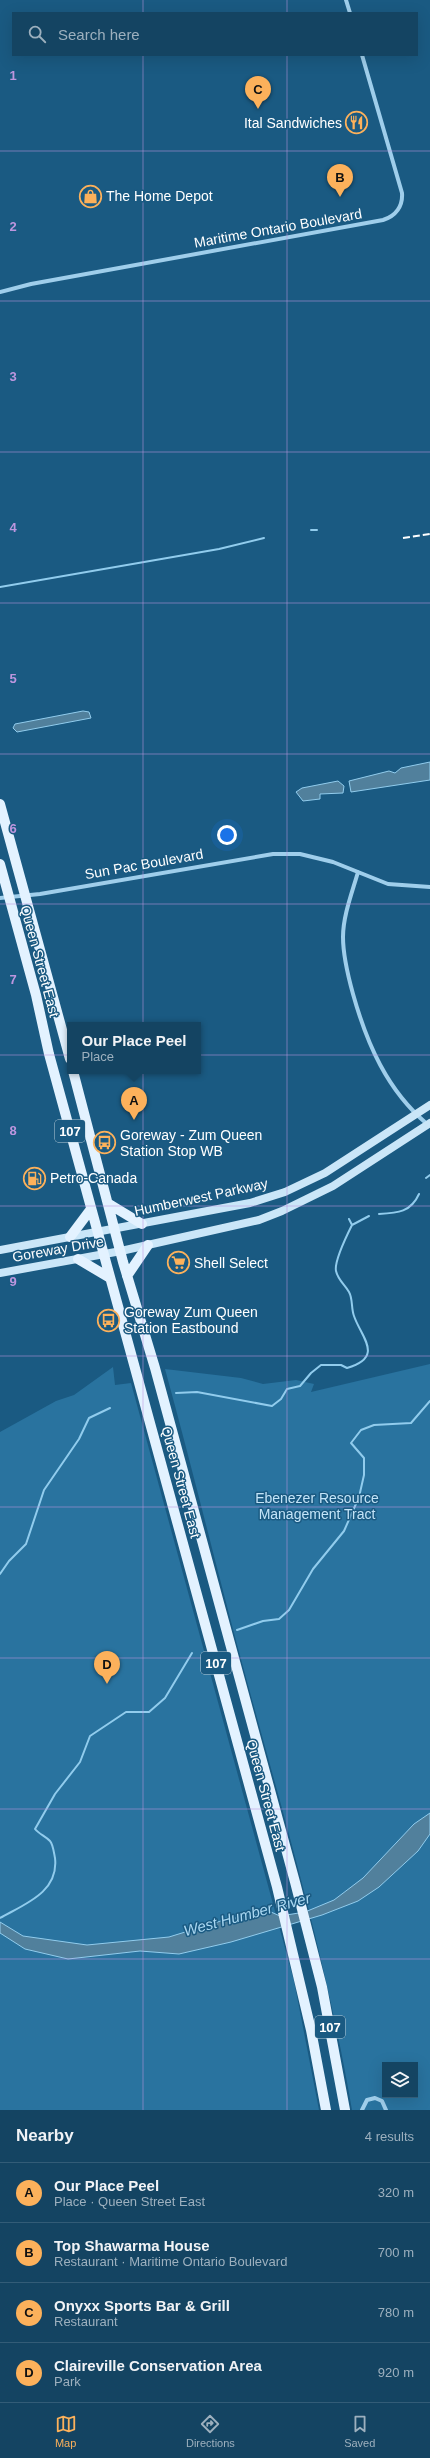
<!DOCTYPE html>
<meta charset="utf-8">
<style>
body{margin:0;font-family:Arial,sans-serif;background:#214e6b;color:#f1f3f6}
.controls{position:absolute;right:12px;bottom:12px;display:grid;overflow:hidden;border-radius:0px;box-shadow:0 4px 16px #0002}
.controls button{width:36px;height:36px;display:grid;place-items:center;padding:0;border:0;border-bottom:1px solid #335c77;background:#144462;color:#f1f3f6;font:20px sans-serif}
.you{position:absolute;left:227px;top:835px;width:14px;height:14px;margin:-10px;border:3px solid #fff;border-radius:50%;background:#1a73e8;box-shadow:0 0 0 6px #1a73e833}
.badge{display:grid;place-items:center;width:26px;height:26px;border-radius:50%;background:#fcb15b;color:#111;font-size:13px;font-weight:700}
.pin{position:absolute;translate:-50% -33px;filter:drop-shadow(0 1px 2px #0008)}
.pin::after{content:'';position:absolute;top:21px;width:14px;height:12px;background:inherit;clip-path:polygon(0 0,100% 0,50% 100%)}
.popup{position:absolute;left:67px;top:1022px;width:134px;height:52px;box-sizing:border-box;display:grid;place-content:center;border-radius:0px;background:#144462;filter:drop-shadow(0 1px 3px #0005);font-size:13px;white-space:nowrap;color:#9db0be}
.popup b{font-size:15px;color:#f1f3f6}
.popup::after{content:'';position:absolute;left:50%;top:100%;margin-left:-8px;border:8px solid transparent;border-top-color:#144462}
.list{margin:0;padding:0;list-style:none}
h2{display:flex;justify-content:space-between;align-items:center;height:52px;margin:0;padding:0 16px;font-size:17px}
h2 small{font-size:13px;font-weight:400;color:#9db0be}
.list li{display:grid;grid-template-columns:26px 1fr auto;gap:12px;align-items:center;box-sizing:border-box;height:60px;padding:0 16px;border-top:1px solid #335c77}
.list b{display:block;font-size:15px;white-space:nowrap}
.list p{margin:0;font-size:13px;white-space:nowrap;color:#9db0be}
.list em{font-size:13px;font-style:normal;color:#9db0be}
.icon{flex:none;width:22px;height:22px;fill:none;stroke:currentColor;stroke-width:2;stroke-linecap:round;stroke-linejoin:round}
.map{position:relative;flex:none;width:430px;height:2110px;overflow:hidden}
.search{position:absolute;background:#144462;box-shadow:0 4px 16px #0002;left:12px;right:12px;top:12px;height:44px;display:flex;align-items:center;gap:10px;box-sizing:border-box;padding:0 14px;border-radius:0px;color:#9db0be;font-size:15px}
.sheet{height:292px;background:#144462}
nav{display:flex;justify-content:space-around;align-items:center;box-sizing:border-box;height:56px;border-top:1px solid #335c77;background:#144462;font-size:11px;color:#9db0be}
nav a{display:grid;justify-items:center;gap:2px}
nav .on{color:#fcb15b}
.map>svg:first-child{display:block}
.green{fill:#29739f;fill-rule:evenodd}
.water{fill:#51809c;stroke:#91cced}
.lines{fill:none;stroke-linecap:round;stroke-linejoin:round}
.stream{stroke:#91cced;stroke-width:2}
.street{stroke:#9fceeb;stroke-width:4}
.secondary{stroke:#cae6f8;stroke-width:8}
.primary{stroke:#e3f2ff;stroke-width:10}
.rail{stroke:#fff;stroke-width:2;stroke-dasharray:7 3;stroke-linecap:butt}
.grid{fill:none;stroke:#bd96df;stroke-width:1;stroke-opacity:0.55}
.labels{text-anchor:middle;dominant-baseline:central;stroke-width:3;stroke-linejoin:round;paint-order:stroke}
.shield{fill:#1a5a82;stroke:#baceda;stroke-width:1}
.shield-label{font-size:13px;font-weight:bold;fill:#fff}
.poi-label{font-size:14px;fill:#fff;stroke:#1a5a82;text-anchor:start}
.street-label{font-size:14px;fill:#fff;stroke:#1a5a82}
.park-label{font-size:14px;fill:#c3e4f8;stroke:#1a5a82}
.water-label{font-size:15px;font-style:italic;fill:#aad8f2;stroke:#1a5a82}
.grid-label{font-size:13px;text-anchor:middle;font-weight:bold;fill:#bd96df;stroke:#1a5a82;stroke-width:3;stroke-linejoin:round;paint-order:stroke}
</style>
<div class="map">
<svg width="430" height="2110" viewBox="0 0 430 2110">
<rect width="100%" height="100%" fill="#1a5a82"/>
<!-- green -->
<path class="green" d="M430 1364V2110H352C327 1964 287 1827 248 1685 219 1579 194 1474 165 1369L241 1378 263 1384 296 1380 314 1384 311 1392ZM385 2065H415V2095H385Z
M113 1367 115 1385 131 1383 294 1981 319 2110H0V1432L56 1401 74 1395Z"/>
<!-- water -->
<path class="water" d="M83 711 89 712 91 718 17 732 13 728 15 724Z
M430 762V780L351 792 349 781 389 771 395 773 401 768Z
M338 781 344 786 343 793 320 794V799L303 801 296 792 302 788Z
M430 1813V1834L418 1851 379 1887 358 1901 322 1915 231 1942 179 1954 140 1951 68 1959 25 1949 0 1933V1922L23 1936 87 1945 169 1937 224 1920 271 1912 280 1916 305 1912 334 1900 363 1878 414 1824Z"/>
<g class="lines">
<!-- stream -->
<path class="stream" d="M311 530H317
M0 587 219 549 264 538
M426 1178 430 1175
M379 1214C398 1213 411 1212 419 1194
M349 1219 352 1225
M176 1393 197 1392 272 1406 281 1399 287 1389 300 1386 311 1373 321 1365H341L347 1368C385 1357 361 1337 354 1316 351 1308 353 1299 349 1292 345 1285 338 1280 336 1271 334 1261 347 1235 352 1225L369 1216
M0 1574 9 1561 26 1544 44 1490 79 1439 89 1418 110 1408
M237 1630 263 1621 279 1619 289 1610 313 1569 344 1531 359 1497 364 1475V1458L351 1443 361 1430 374 1425 411 1423 430 1401
M0 1918C25 1904 59 1892 55 1858 54 1853 53 1844 50 1841 45 1836 39 1834 35 1829L55 1794 80 1762 90 1736 126 1712H149L165 1698 192 1653"/>
<!-- street -->
<path class="street" d="M346 0 350 13
M0 292 31 284 383 220C396 216 403 206 402 193L362 55
M358 872C352 893 343 916 343 937 343 956 348 976 353 994 367 1044 387 1090 427 1124
M0 898 40 894 273 854H300L333 862 388 884 430 887
M362 2110 367 2100 375 2098 382 2101 386 2110"/>
<!-- secondary -->
<path class="secondary" d="M0 1250 250 1203 285 1192 325 1173 430 1105
M0 1273 121 1251 259 1220 282 1211 333 1186 430 1123"/>
<!-- primary -->
<path class="primary" d="M0 804 70 1059
M0 864 36 995 49 1054 277 1887 311 2030 326 2110
M73 1071 123 1262 155 1368 295 1882 322 1987 345 2110
M109 1204 142 1224
M70 1237 91 1209
M78 1259 110 1278
M127 1276 148 1245"/>
<!-- rail -->
<path class="rail" d="M403 538 430 534"/>
</g>
<!-- grid -->
<path class="grid" d="M143 0V13M287 0V13M143 55V2110M287 55V2110M0 151H430M0 301H430M0 452H430M0 603H430M0 754H430M0 904H430M0 1055H430M0 1206H430M0 1356H430M0 1507H430M0 1658H430M0 1809H430M0 1959H430"/>
<!-- icons -->
<defs>
<symbol id="restaurant-ring" viewBox="-11 -11 22 22"><circle r="9.5" fill="#1a5a82" stroke="#fcb15b" stroke-width="1.5"/><path d="M-5-6h1v4h1v-4h1v4h1v-4h1v5L-1.5 .5V6h-2V.5L-5-1ZM5-6V6H3V1.5H1.5Q1.5-4 5-6Z" fill="#fcb15b"/></symbol>
<symbol id="shop-ring" viewBox="-11 -11 22 22"><circle r="9.5" fill="#1a5a82" stroke="#fcb15b" stroke-width="1.5"/><path d="M-5-2.5h2.3a2.7 3.5 0 0 1 5.4 0H5L5.5 6h-11ZM-1.5-2.5h3a1.5 2.3 0 0 0-3 0Z" fill="#fcb15b"/></symbol>
<symbol id="bus-ring" viewBox="-11 -11 22 22"><circle r="9.5" fill="#1a5a82" stroke="#fcb15b" stroke-width="1.5"/><path d="M-5-6H5V4H4V6H2V4H-2V6H-4V4H-5ZM-3.5-4V0h7V-4ZM-3.5 1.2v1.5H-2V1.2ZM2 1.2v1.5H3.5V1.2Z" fill="#fcb15b"/></symbol>
<symbol id="fuel-ring" viewBox="-11 -11 22 22"><circle r="9.5" fill="#1a5a82" stroke="#fcb15b" stroke-width="1.5"/><path d="M-5.5-6h7V0h2V4h1.3V-2.5L3-4.5l.8-.8L6-3V5H2.5V1h-1V6h-7ZM-4.2-4.7v3.2H.2V-4.7Z" fill="#fcb15b"/></symbol>
<symbol id="supermarket-ring" viewBox="-11 -11 22 22"><circle r="9.5" fill="#1a5a82" stroke="#fcb15b" stroke-width="1.5"/><path d="M-6-5.5h2.5l.6 2H6L4.5 2H-2.5L-4.4-4H-6ZM-1.5 3.2a1.3 1.3 0 1 0 .1 0ZM3 3.2a1.3 1.3 0 1 0 .1 0Z" fill="#fcb15b"/></symbol>
</defs>
<g fill-rule="evenodd">
<use href="#restaurant-ring" x="344" y="110" width="25" height="25"/>
<use href="#shop-ring" x="78" y="184" width="25" height="25"/>
<use href="#bus-ring" x="92" y="1130" width="25" height="25"/>
<use href="#fuel-ring" x="22" y="1166" width="25" height="25"/>
<use href="#supermarket-ring" x="166" y="1250" width="25" height="25"/>
<use href="#bus-ring" x="96" y="1308" width="25" height="25"/>
</g>
<g class="labels">
<!-- shield labels -->
<g class="shield">
<rect x="55" y="1120" width="30" height="22" rx="3"/>
<rect x="201" y="1652" width="30" height="22" rx="3"/>
<rect x="315" y="2016" width="30" height="22" rx="3"/>
</g>
<g class="shield-label">
<text x="70" y="1131">107</text>
<text x="216" y="1663">107</text>
<text x="330" y="2027">107</text>
</g>
<!-- poi labels -->
<g class="poi-label">
<text x="342" y="123" text-anchor="end">Ital Sandwiches</text>
<text x="106" y="196">The Home Depot</text>
<text x="120" y="1135">Goreway - Zum Queen<tspan x="120" dy="16">Station Stop WB</tspan></text>
<text x="50" y="1178">Petro-Canada</text>
<text x="194" y="1263">Shell Select</text>
<text x="124" y="1312">Goreway Zum Queen<tspan x="124" dy="16">Station Eastbound</tspan></text>
</g>
<!-- street labels -->
<g class="street-label">
<text transform="translate(278 228) rotate(-10)">Maritime Ontario Boulevard</text>
<text transform="translate(144 864) rotate(-10)">Sun Pac Boulevard</text>
<text transform="translate(40 961) rotate(75)">Queen Street East</text>
<text transform="translate(201 1197) rotate(-12)">Humberwest Parkway</text>
<text transform="translate(58 1249) rotate(-10)">Goreway Drive</text>
<text transform="translate(181 1482) rotate(75)">Queen Street East</text>
<text transform="translate(266 1795) rotate(75)">Queen Street East</text>
</g>
<!-- park labels -->
<g class="park-label">
<text x="317" y="1498">Ebenezer Resource<tspan x="317" dy="16">Management Tract</tspan></text>
</g>
<!-- water labels -->
<g class="water-label">
<text transform="translate(247 1914) rotate(-15)">West Humber River</text>
</g>
</g>
<g class="grid-label">
<text x="13" y="80">1</text>
<text x="13" y="231">2</text>
<text x="13" y="381">3</text>
<text x="13" y="532">4</text>
<text x="13" y="683">5</text>
<text x="13" y="833">6</text>
<text x="13" y="984">7</text>
<text x="13" y="1135">8</text>
<text x="13" y="1286">9</text>
</g>
</svg>
<div class="controls">
<button><svg class="icon" aria-label="layers" viewBox="0 0 24 24"><path d="M12 4l9 5-9 5-9-5zM3 14l9 5 9-5"/></svg></button>
</div>
<div class="you"></div>
<div class="pin badge" style="left:134px;top:1120px">A</div>
<div class="popup"><b>Our Place Peel</b>Place</div>
<div class="pin badge" style="left:340px;top:197px">B</div>
<div class="pin badge" style="left:258px;top:109px">C</div>
<div class="pin badge" style="left:107px;top:1684px">D</div>
<div class="search"><svg class="icon" aria-label="search" viewBox="0 0 24 24"><circle cx="10" cy="10" r="6"/><path d="M15 15l6 6"/></svg>Search here</div>
</div>
<section class="sheet">
<h2>Nearby<small>4 results</small></h2>
<ul class="list">
<li><span class="badge">A</span><div><b>Our Place Peel</b><p>Place · Queen Street East</p></div><em>320 m</em></li>
<li><span class="badge">B</span><div><b>Top Shawarma House</b><p>Restaurant · Maritime Ontario Boulevard</p></div><em>700 m</em></li>
<li><span class="badge">C</span><div><b>Onyxx Sports Bar &amp; Grill</b><p>Restaurant</p></div><em>780 m</em></li>
<li><span class="badge">D</span><div><b>Claireville Conservation Area</b><p>Park</p></div><em>920 m</em></li>
</ul>
</section>
<nav>
<a class="on"><svg class="icon" aria-label="map" viewBox="0 0 24 24"><path d="M3 6l6-2 6 2 6-2v14l-6 2-6-2-6 2zM9 4v14M15 6v14"/></svg>Map</a>
<a><svg class="icon" aria-label="directions" viewBox="0 0 24 24"><path d="M12 3l9 9-9 9-9-9zM9 14v-3h6M13 9l2 2-2 2"/></svg>Directions</a>
<a><svg class="icon" aria-label="saved" viewBox="0 0 24 24"><path d="M7 4h10v16l-5-4-5 4z"/></svg>Saved</a>
</nav>
